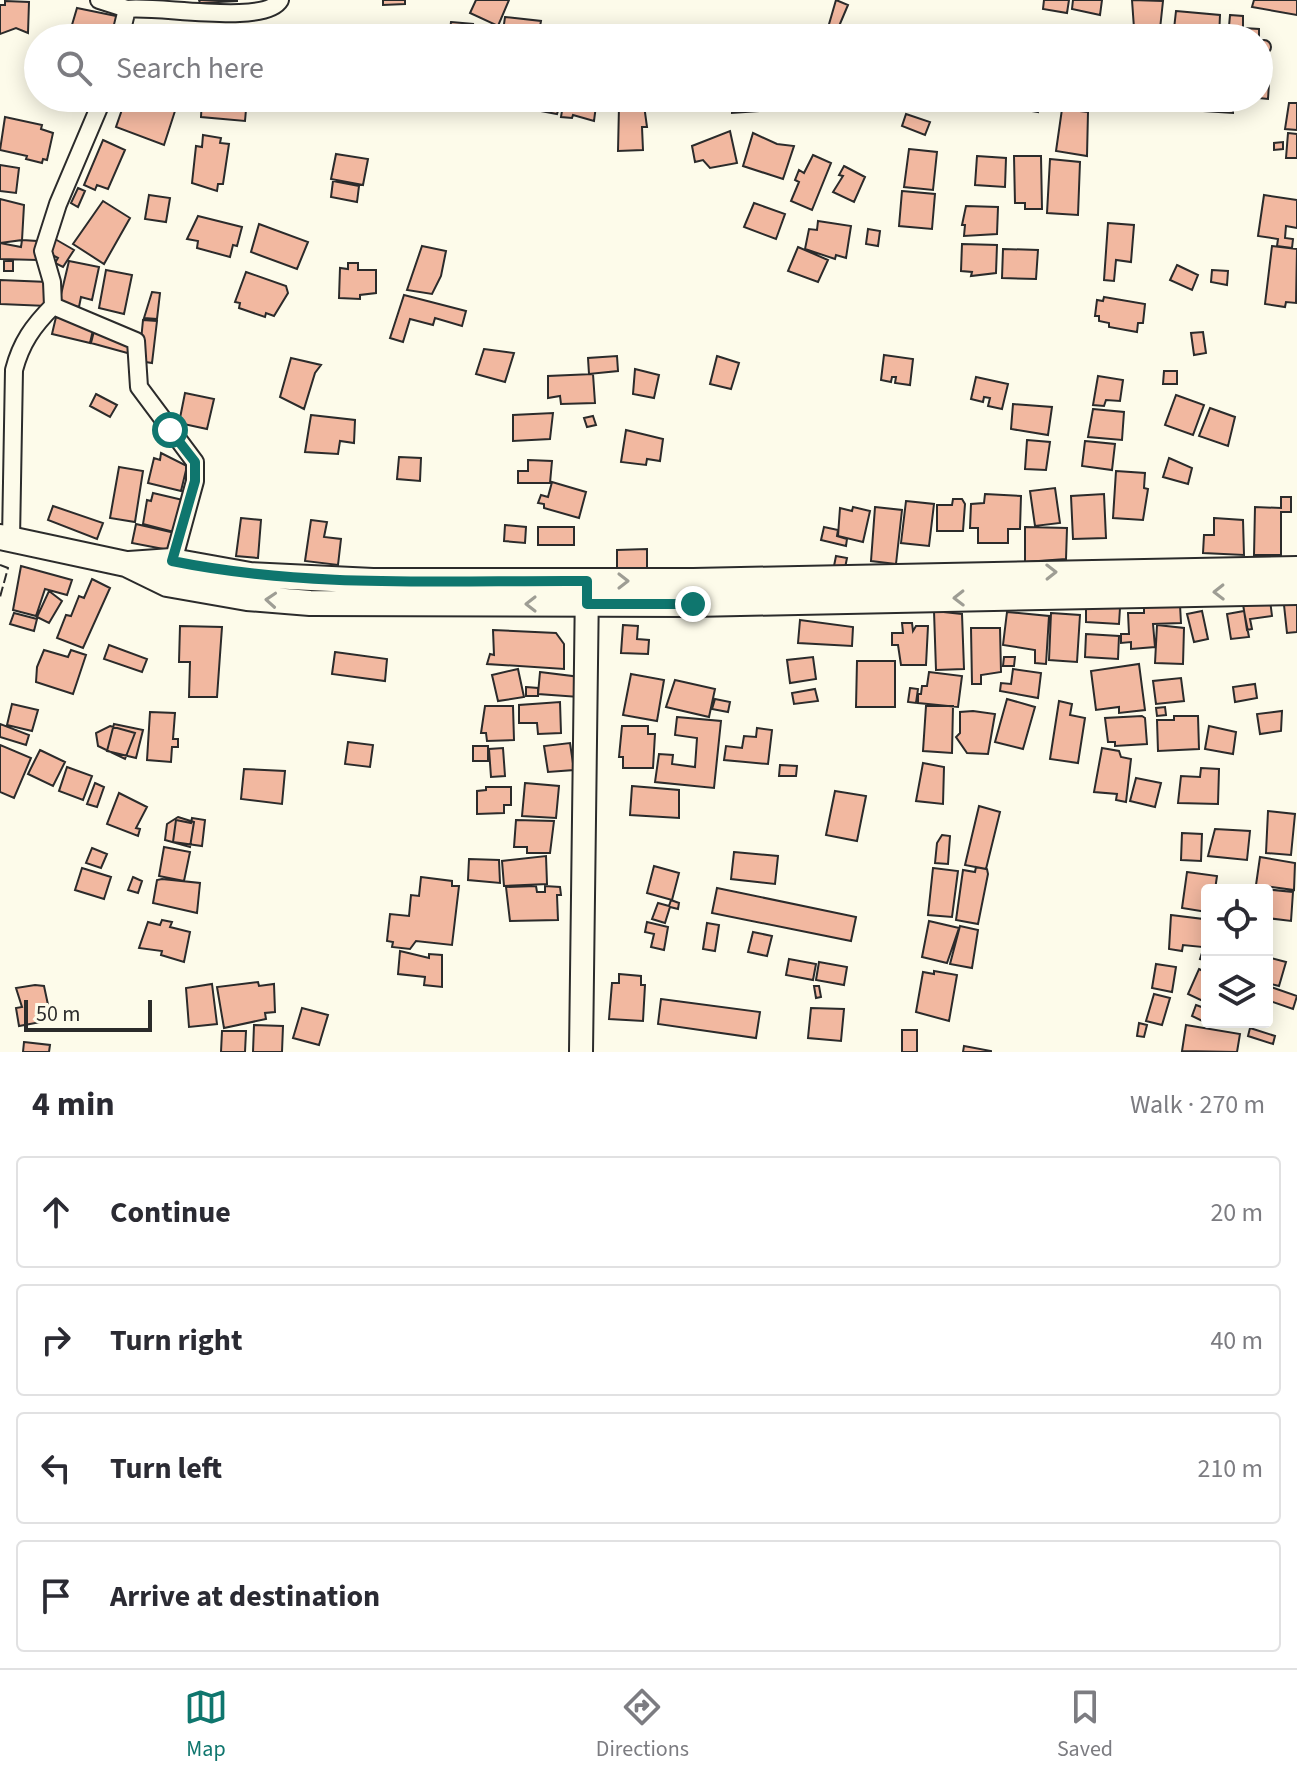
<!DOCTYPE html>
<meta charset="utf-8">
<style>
body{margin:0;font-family:"Source Sans 3",sans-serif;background:#f2f2f3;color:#2b2b33}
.controls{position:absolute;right:24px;bottom:24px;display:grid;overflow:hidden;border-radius:8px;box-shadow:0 4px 20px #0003}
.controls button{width:72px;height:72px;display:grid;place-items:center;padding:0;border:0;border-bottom:2px solid #e1e1e2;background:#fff;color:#2b2b33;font:40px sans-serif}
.scale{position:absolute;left:24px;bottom:20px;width:128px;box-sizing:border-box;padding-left:8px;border:4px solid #2b2b2b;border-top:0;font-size:22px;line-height:28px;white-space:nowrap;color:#2b2b2b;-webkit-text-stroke:6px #fdfbea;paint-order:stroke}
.stop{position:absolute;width:24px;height:24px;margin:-18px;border:6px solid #0f766e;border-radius:50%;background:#fff}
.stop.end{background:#0f766e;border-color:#fff;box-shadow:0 2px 8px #0008}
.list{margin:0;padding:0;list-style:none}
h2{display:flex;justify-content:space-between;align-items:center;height:104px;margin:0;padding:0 32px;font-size:34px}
h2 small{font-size:26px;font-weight:400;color:#7c7c81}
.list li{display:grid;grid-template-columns:52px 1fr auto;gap:24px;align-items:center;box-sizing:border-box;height:112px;margin:0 16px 16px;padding:0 16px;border:2px solid #e1e1e2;border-radius:8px}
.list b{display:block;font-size:30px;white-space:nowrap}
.list em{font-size:26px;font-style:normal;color:#7c7c81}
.icon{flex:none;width:44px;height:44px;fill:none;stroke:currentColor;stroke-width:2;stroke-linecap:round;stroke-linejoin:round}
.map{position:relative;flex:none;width:1297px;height:1052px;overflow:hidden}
.search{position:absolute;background:#fff;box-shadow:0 4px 20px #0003;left:24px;right:24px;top:24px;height:88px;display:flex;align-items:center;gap:20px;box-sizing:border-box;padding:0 28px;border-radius:44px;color:#7c7c81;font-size:30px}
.sheet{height:616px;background:#fff}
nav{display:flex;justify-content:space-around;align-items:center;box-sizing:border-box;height:112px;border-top:2px solid #e1e1e2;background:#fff;font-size:22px;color:#7c7c81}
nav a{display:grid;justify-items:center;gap:4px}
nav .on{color:#0f766e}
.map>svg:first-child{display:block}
.building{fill:#f2b8a0;stroke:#2b2b2b;stroke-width:2}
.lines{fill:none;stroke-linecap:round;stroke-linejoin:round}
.street-casing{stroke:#2b2b2b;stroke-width:20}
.secondary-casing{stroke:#2b2b2b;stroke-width:26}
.primary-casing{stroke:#2b2b2b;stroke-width:28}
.street{stroke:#fdfbea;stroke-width:16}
.secondary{stroke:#fdfbea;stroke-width:22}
.primary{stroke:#fdfbea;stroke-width:24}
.fence{stroke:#2b2b2b;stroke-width:2;stroke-dasharray:10 4;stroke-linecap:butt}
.oneway{stroke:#9e9d94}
.route{stroke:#0f766e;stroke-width:10}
</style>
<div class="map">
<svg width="1297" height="1052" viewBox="0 0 1297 1052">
<rect width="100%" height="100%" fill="#fdfbea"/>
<!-- building -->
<path class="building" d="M199 0H237V1L200 3Z
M383 0H405V4L383 5Z
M476 0H509L498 26 470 13Z
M836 0 848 5 834 38H825Z
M1044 0H1069L1067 13 1043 9Z
M1073 0H1102L1100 15 1072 9Z
M1132 0 1163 1 1160 29 1134 28Z
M1254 0H1297V15L1252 7Z
M5 1 29 2 28 33 16 28 0 34V5H5Z
M77 8 121 17 114 38 69 35Z
M1176 11 1220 15 1219 38H1173Z
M1230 15 1243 16V28L1259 29V38H1228Z
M505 17 541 21 538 38H502Z
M451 22 473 24 471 38H449Z
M206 30 226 33 225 38H204Z
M543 31 571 37V38H542Z
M775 34 809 38H774Z
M1257 47a7 7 0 1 1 14 0a7 7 0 1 1-14 0Z
M1259 66 1270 67 1268 99 1259 98Z
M126 98 159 110 160 106 175 111 164 145 116 127Z
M202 98H247L245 121 201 117Z
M529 98H562L557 114 535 110V106L529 105Z
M564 98H597L594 121 573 115 572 118 561 117Z
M646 98H687V104L647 102Z
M733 98H767V106L760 107 759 111 732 113Z
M1010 98H1040L1038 112 1008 107Z
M1056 98H1087L1082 107 1055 101Z
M1144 98H1185V104H1144Z
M1206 98H1233V113L1204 111Z
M1289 103H1297V130L1285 129Z
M644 105 647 127H642L643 150 618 151 619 106Z
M1062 109 1088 112 1087 156 1056 151Z
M906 114 930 122 925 135 902 126Z
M5 117 42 125 41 129 53 133 47 160 43 159 42 163 26 159 27 156 0 150Z
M730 131 737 163 710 168 703 160 695 162 692 146Z
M753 133 777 144 794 146 783 179 743 166Z
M1288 133 1297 134V158H1286Z
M203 135 221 138 220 143 229 144 223 184H218L217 191 192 183 196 146 202 147Z
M103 140 125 150 108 189 97 185 95 190 84 185Z
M1283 142V149L1274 150V143Z
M909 149 937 152 933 190 904 187Z
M336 154 368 159 363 185 331 179Z
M813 155 831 163 812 210 791 201 799 182 795 180 799 170 804 173Z
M977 156 1006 158 1005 187 975 185Z
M1014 156H1041L1042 209H1025V203H1015Z
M1050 159 1080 162 1078 215 1047 213Z
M0 165 19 168 16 193 0 191Z
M844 166 865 177 854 202 833 192 843 176 839 175Z
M333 181 359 186 357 202 331 197Z
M78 188 85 191 78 207 71 203Z
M902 191 935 194 932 229 899 226Z
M149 195 170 198 166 222 145 219Z
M1264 195 1297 200V228L1286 226 1285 238 1293 239 1292 248 1277 246 1278 239 1258 236Z
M0 199 24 205 22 240 0 243Z
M103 201 130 218 104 264 73 244Z
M754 203 785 214 776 239 744 227Z
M966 206 998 207 997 234 964 236 965 225H962Z
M198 216 242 227 237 246 233 245 230 257 197 248 198 241 187 239Z
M818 221 851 226 846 258 836 255 835 259 805 249 809 229 817 230Z
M1108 223 1134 225 1131 262 1116 260 1114 281 1104 280Z
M259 224 308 242 297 269 251 252Z
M868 229 880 231 878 246 866 244Z
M55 239 74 250 63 267 55 263 58 258 47 252Z
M22 240 37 241V260L0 259V243L21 247Z
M962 244 997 245 996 273 971 276 972 272 961 271Z
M422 246 446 251 441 276 432 294 407 290Z
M1272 246 1297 249 1296 303 1286 302 1285 307 1265 304Z
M798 247 828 260 818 282 788 271Z
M1003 249 1038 250 1036 279 1002 278Z
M4 261H13V271H4Z
M69 261 99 267 92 300 81 297 79 307 59 303Z
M348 263H358V270H376V293L360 295V299L339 298 340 268 348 269Z
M1177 265 1198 275 1192 290 1170 280Z
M106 270 132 275 124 314 99 308Z
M1212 270 1228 271 1227 285 1211 282Z
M246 272 286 286 288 293 274 316 266 313 265 317 239 308 240 303 235 302Z
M0 280 48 282 47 306 0 304Z
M152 292 160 293 157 319 144 318Z
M404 295 466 311 462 326 435 318 433 325 410 319 403 342 390 338Z
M1104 297 1145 304 1143 323H1138L1137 332 1109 327V323L1099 321V316H1095L1097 300 1103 301Z
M56 317 88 325 93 330 90 343 52 334Z
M143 320 157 321 152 363 139 361Z
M94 331 134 342 131 354 91 343Z
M1203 332 1206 353 1194 355 1191 333Z
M484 349 514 353 505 382 476 374Z
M884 355 913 359 910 385 895 383 896 377H892L891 382 881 380Z
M617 356 618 371 589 374 588 358Z
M717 356 739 363 731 389 710 384Z
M291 358 321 365 315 373 304 409 280 397Z
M635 369 659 375 654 398 633 394Z
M1164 371H1177V384H1163Z
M593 374 595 403 561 404 560 396 548 398V376Z
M1098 376 1123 380 1120 401 1106 400 1104 406 1093 405Z
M976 377 1008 384 1002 409 988 406 990 398 984 397 983 402 971 399Z
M185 393 214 399 207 429 179 423Z
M96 394 117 405 110 417 90 406Z
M1176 395 1204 405 1193 435 1165 425Z
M1013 404 1052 407 1048 435 1011 429Z
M1210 408 1235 417 1228 446 1199 436Z
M1093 409 1124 412 1122 440 1088 437Z
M553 413 550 439 513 441V415Z
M311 415 355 420 354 443 340 441 338 454 305 452Z
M593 416 596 425 587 427 584 418Z
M626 430 663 439 660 461 647 459 646 465 621 462Z
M1027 440 1050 442 1046 470 1025 469Z
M1085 441 1115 444 1112 470 1082 466Z
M161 453 187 466 181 491 148 483 154 458 160 460Z
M399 457 421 458 420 481 397 479Z
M1169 458 1192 468 1188 484 1163 477Z
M528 460 552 461 550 483H518V471H528Z
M119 467 143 471 135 522 110 518Z
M1116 471 1145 473 1144 488 1148 489 1143 520 1113 518Z
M552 482 586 492 579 518 544 508V504L538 503 541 495 548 497Z
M1055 488 1060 523 1035 526 1030 491Z
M153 493 187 501 174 532 143 524 147 500 151 501Z
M985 494 1021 496 1020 529H1008V543H978V528H970L971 504 984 503Z
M1104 494 1106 538 1073 539 1071 496Z
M1281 497H1291V512H1281V555H1254L1255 507 1281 508Z
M953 499H962L965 504 963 531H937V505H952Z
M906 501 934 504 929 546 901 543Z
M53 506 103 523 97 539 48 520Z
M853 507 870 511 863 542 838 536 840 508 852 511Z
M875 507 902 510 896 564 871 561Z
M241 518 261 520 258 558 236 556Z
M1214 518 1243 520 1244 555 1203 553 1204 535H1214Z
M311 520 327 522 324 537 341 539 338 565 305 561Z
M136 524 175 533 174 551 132 543Z
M505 525 526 527 525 543 504 541Z
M538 527H574V545H538Z
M824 527 838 530 837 536 847 539 846 546 821 540Z
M1025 527 1067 528 1066 559 1025 562Z
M647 549V569L617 570V550Z
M836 556 847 558 845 568 834 566Z
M21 566 72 580 67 595 45 589 36 616 13 610Z
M92 579 110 588 83 648 57 638 66 615 71 616 79 596 84 598Z
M49 591 62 601 49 623 37 617Z
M1270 600 1272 616 1250 619 1252 629 1247 630 1243 604Z
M1297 604V632L1287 633 1284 605Z
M1180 605 1181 623 1153 624 1155 647 1131 649V642L1121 643V634H1129L1128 613H1144V607Z
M1086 607 1120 608 1119 624 1086 622Z
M934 611 962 614 964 669 936 670Z
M1202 611 1208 639 1194 642 1187 614Z
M1244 611 1249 637 1231 639 1227 614Z
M1007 612 1049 616 1046 664 1035 663V650L1003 645Z
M14 613 37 619 34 631 10 624Z
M1051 613 1080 615 1077 662 1049 660Z
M800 620 853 627 852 646 798 643Z
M902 623H912L913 631 916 626H928L926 665H901L898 645H892V633H903Z
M623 625 638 626 637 639 649 640 648 654 621 653Z
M1157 625 1184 628 1183 664 1155 663Z
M180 626 222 627 217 697H189L190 662H179Z
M971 628H1000L1001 672 981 675V684H972Z
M493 630 556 633 564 644V669L487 664 490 654 494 655Z
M1086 634 1119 636 1118 659 1085 657Z
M109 645 147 659 142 672 104 659Z
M44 650 68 657 71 650 86 655 73 694 36 682 37 667Z
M335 652 387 659 385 681 332 674Z
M813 657 816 679 790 683 787 660Z
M1004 657H1015L1014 666H1003Z
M857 661H895V707H856Z
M1139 664 1145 710 1119 713V707L1096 710 1091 671Z
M518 669 524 697 498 701 492 675Z
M1013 669 1041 673 1038 698 1000 691 1001 683 1011 684Z
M540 672 580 677 579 697 538 694Z
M929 672 962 676 958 707 918 703V694H921L922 686H927Z
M631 674 664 680 657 721 623 715Z
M1181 678 1184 701 1156 704 1153 681Z
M675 680 715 689 709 717 666 707Z
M1255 684 1257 698 1235 702 1233 687Z
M526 687 538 688V696H526Z
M910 688 918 689 916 703 908 702Z
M815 689 818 701 794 704 792 693Z
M715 699 730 702 728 712 712 709Z
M1007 699 1035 707 1023 749 995 742Z
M1059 701 1072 704 1070 715 1085 718 1078 763 1050 759Z
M560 702 561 733 538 734 537 723H519V705Z
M12 704 38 710 32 731 7 725Z
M485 706H513L514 740 487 741 486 733H481Z
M926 706H953L952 753 923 751Z
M1165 707 1166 715 1157 716 1156 708Z
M973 711 995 714 988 754 967 753 956 737 960 733V712Z
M1282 711 1281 731 1260 734 1257 714Z
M150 712 175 713 173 739H178V747H172L171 762 147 760Z
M1142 716 1145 718 1147 744 1115 746V742H1108L1105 718Z
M1174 716H1198L1199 749 1158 751 1157 720H1174Z
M677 717 721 721 714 788 655 782 659 754 673 755 672 764 695 767 697 738 675 735Z
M0 724 29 735 26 745 0 737Z
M114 724 143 730 136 758 107 751Z
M110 726 135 733 125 759 98 746 96 733Z
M622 726H648V734H655L653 768H623V757H619Z
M1209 726 1236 732 1233 754 1205 749Z
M757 728 772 730 768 764 724 760 726 746 742 748 744 736 756 737Z
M348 742 373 745 370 767 345 764Z
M570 743 574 770 548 772 544 746Z
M0 745 31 758 14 798 0 792Z
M473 746H488V761H473Z
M503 748 505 776 491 777 489 749Z
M1102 748 1119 751 1121 757 1131 759 1126 802 1116 800 1117 794 1094 792Z
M40 750 65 762 53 786 28 774Z
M923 763 944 767 943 804 916 801Z
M780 765 797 766 796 776H779Z
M67 767 92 776 83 800 59 791Z
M1201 768 1219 769 1218 804 1178 803 1181 776 1200 777Z
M244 769 285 771 282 804 241 799Z
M1136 778 1161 783 1155 807 1130 801Z
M95 783 104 787 97 807 87 804Z
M525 783 559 786 556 818 522 816Z
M632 786 679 790V818L630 815Z
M486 787H511V805H504V813L477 814V791L486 790Z
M835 791 866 796 857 841 826 835Z
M119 793 147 807 136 828 140 829 138 836 107 824Z
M979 806 1000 812 986 869 965 865Z
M1268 811 1295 814 1291 855 1266 853Z
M178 817 194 822 190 847 165 840 167 824Z
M192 818 205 820 202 846 173 842 176 820 191 823Z
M516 820 554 821 550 853H527V847H514Z
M1215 829 1250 831 1247 860 1208 856Z
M1182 833 1202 834 1201 861 1181 860Z
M942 835 950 836 948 864 935 863 937 843Z
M164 847 190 852 184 881 159 876Z
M92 848 107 854 101 868 86 863Z
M734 852 778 856 775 884 731 879Z
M546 856 547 884 504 886 502 861Z
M1260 857 1295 863 1294 890 1256 885Z
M469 859 499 860 500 883 468 880Z
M654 866 679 873 672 900 647 893Z
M976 867 987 869 988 874 978 924 956 920 963 870 975 872Z
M82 868 111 877 104 899 75 890Z
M933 868 958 871 952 917 928 915Z
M1187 872 1217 876 1215 890H1207V912L1182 908Z
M133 877 142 881 138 893 128 890Z
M421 877 452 881V886H459L452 945 416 941 410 949 392 947 393 942 387 941 390 914 409 916 411 895 419 896Z
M162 879 200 883 197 913 153 903 157 880Z
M536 886 537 892H545V886L560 887 561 895H557L558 920 510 921 506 887Z
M717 888 856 917 851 941 712 913Z
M1264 889 1293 892 1291 921 1267 918V890Z
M671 900 679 903 678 909 670 907 665 923 652 919 658 903 669 906Z
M1171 915 1203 919 1202 947 1183 945 1182 951 1169 949Z
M162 920 172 922 170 927 190 932 184 962 161 955 162 951 139 948 148 922 160 925Z
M929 921 959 928 947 963 922 957Z
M647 922 668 927 664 950 651 947 654 934 645 932Z
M707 923 719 925 715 951 703 949Z
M960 926 978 930 972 968 950 964Z
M753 932 772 936 767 956 748 952Z
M1207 937V961L1200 959Z
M400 951 429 958V954L442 955V987L424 985 425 977 398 974Z
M1267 957 1286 962 1279 986 1267 983Z
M789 959 816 964 813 980 786 975Z
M819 962 847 967 844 985 816 980Z
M1156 964 1176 967 1172 992 1152 988Z
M1199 969 1207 973V1003L1188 994Z
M934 971 957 975 949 1021 916 1012 923 972 934 974Z
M619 974 641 976V985H645L643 1021 609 1019 612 983H619Z
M258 982 259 986 274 984 275 1012 265 1013 266 1019 224 1028 217 987Z
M212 984 217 1024 189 1027 186 988Z
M35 985 44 986 50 1014 41 1016V1022L19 1026 16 1008 22 1007 16 988Z
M814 986H819L821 997 816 998Z
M1271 987 1297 996 1293 1009 1267 1000Z
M1154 994 1170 998 1162 1025 1146 1021Z
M661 999 760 1012 756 1038 658 1024Z
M1196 1005 1207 1009V1022L1211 1025 1192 1016Z
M302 1008 328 1015 319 1045 293 1038Z
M811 1008 844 1009 841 1041 808 1038Z
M1139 1023 1147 1025 1144 1037 1137 1036Z
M254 1025 283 1026 282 1052H253Z
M1186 1025 1240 1034 1237 1052 1182 1051Z
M1250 1028 1275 1036 1273 1044 1248 1036Z
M902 1030H917V1052H902Z
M222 1031H246L245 1052H221Z
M24 1042 50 1045 49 1052H23Z
M964 1046 991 1051V1052H963Z"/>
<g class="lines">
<defs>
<path id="street" d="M99 0 127 9 120 38
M127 9C157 5 265 26 280 0
M103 98 58 204 43 251 52 282 53 306 136 341 139 387 195 462V481L171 569
M11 539 14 370C21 343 33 326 53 306"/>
<path id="secondary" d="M581 1052 587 586"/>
<path id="primary" d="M0 537 126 564 167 584 247 598 310 603 693 604 1297 592
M129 564 172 561 250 575 373 581H693L1297 569"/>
</defs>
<!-- street casing -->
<use href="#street" class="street-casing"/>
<!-- secondary casing -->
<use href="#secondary" class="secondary-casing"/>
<!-- primary casing -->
<use href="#primary" class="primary-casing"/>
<!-- street -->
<use href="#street" class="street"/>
<!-- secondary -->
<use href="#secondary" class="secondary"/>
<!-- primary -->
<use href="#primary" class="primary"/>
<!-- fence -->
<path class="fence" d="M0 565 8 568 0 597"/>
</g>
<!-- one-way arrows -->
<defs><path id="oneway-chevron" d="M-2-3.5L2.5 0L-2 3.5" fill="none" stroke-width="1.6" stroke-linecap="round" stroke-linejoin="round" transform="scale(2)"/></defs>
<g class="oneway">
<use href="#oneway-chevron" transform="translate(1051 572) rotate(-1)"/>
<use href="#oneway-chevron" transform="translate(623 581)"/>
<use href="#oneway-chevron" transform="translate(1219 592) rotate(179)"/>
<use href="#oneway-chevron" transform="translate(959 598) rotate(179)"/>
<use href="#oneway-chevron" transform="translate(271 600) rotate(-176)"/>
<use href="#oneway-chevron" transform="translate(531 604) rotate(180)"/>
</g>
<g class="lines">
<!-- route -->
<path class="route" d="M170 430 195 462V481L172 561C309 589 448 580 587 581V604H693"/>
</g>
</svg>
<div class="controls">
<button><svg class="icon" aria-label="locate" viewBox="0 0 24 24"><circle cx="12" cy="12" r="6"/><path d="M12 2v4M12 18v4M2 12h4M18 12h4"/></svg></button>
<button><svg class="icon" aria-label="layers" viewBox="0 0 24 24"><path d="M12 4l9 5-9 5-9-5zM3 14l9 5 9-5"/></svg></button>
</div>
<div class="scale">50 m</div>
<div class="stop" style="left:170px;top:430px"></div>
<div class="stop end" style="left:693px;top:604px"></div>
<div class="search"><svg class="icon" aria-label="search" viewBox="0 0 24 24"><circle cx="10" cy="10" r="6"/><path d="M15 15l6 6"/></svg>Search here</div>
</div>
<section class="sheet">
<h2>4 min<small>Walk · 270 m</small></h2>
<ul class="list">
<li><svg class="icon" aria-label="ahead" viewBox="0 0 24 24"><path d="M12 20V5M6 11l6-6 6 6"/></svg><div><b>Continue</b></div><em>20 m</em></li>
<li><svg class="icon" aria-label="right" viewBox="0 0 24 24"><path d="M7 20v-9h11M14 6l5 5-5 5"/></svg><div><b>Turn right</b></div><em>40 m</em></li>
<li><svg class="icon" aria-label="left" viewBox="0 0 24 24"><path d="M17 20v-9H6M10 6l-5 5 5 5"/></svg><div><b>Turn left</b></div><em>210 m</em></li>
<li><svg class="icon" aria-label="arrive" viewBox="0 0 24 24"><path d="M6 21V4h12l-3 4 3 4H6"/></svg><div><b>Arrive at destination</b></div></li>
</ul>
</section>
<nav>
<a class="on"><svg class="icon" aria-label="map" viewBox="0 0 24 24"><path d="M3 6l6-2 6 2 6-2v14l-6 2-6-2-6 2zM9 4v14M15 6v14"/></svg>Map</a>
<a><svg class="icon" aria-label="directions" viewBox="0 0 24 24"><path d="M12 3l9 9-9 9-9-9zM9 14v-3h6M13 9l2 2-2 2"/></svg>Directions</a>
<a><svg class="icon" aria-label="saved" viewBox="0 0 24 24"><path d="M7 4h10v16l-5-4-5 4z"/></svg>Saved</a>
</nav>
